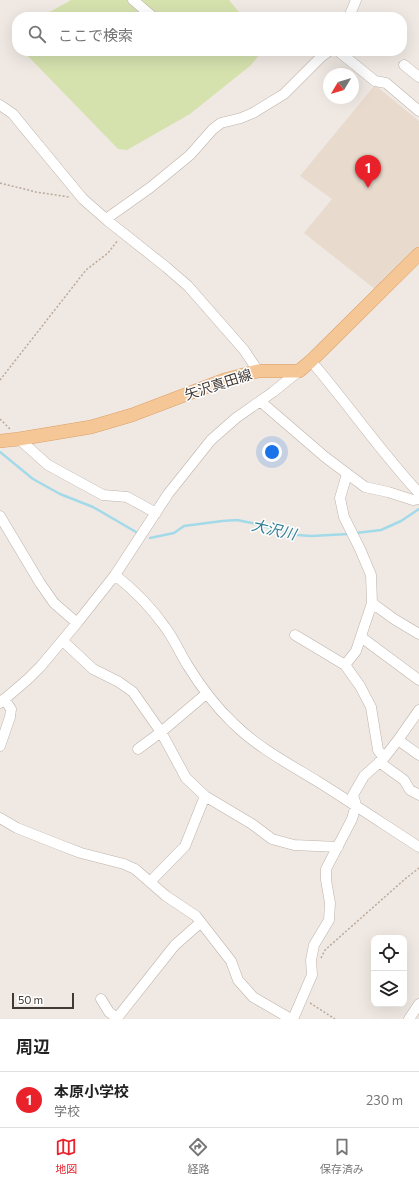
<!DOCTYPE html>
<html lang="ja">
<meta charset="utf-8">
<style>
body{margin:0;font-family:Commissioner,"Noto Sans JP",sans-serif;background:#f2f2f2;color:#222}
.controls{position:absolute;right:12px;bottom:12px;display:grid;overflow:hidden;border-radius:8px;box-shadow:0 4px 16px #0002}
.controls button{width:36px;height:36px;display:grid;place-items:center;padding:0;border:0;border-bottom:1px solid #e0e0e0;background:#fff;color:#222;font:20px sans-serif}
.compass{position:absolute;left:323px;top:68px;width:36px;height:36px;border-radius:50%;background:#fff;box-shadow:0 4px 16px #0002;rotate:232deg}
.scale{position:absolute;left:12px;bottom:10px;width:62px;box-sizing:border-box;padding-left:4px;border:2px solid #413934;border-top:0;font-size:11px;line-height:14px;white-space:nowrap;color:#413934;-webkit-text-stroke:3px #fff;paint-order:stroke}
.you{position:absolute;left:272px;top:452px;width:14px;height:14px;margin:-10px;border:3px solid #fff;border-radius:50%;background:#1a73e8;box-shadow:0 0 0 6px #1a73e833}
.badge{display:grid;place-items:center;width:26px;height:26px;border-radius:50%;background:#e9212b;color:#fff;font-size:13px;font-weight:700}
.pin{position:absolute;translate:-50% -33px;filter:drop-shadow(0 1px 2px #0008)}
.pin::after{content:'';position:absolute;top:21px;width:14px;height:12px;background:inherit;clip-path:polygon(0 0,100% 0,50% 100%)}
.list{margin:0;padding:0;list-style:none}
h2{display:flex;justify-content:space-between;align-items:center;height:52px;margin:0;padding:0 16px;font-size:17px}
h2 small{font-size:13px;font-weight:400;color:#767676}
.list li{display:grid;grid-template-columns:26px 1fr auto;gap:12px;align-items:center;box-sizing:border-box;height:56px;padding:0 16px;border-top:1px solid #e0e0e0}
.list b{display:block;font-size:15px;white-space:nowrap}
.list p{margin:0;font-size:13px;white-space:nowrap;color:#767676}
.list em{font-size:13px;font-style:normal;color:#767676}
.icon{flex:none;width:22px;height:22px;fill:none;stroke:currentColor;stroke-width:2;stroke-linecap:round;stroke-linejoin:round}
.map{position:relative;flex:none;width:419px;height:1019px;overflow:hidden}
.search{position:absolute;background:#fff;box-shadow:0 4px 16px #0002;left:12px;right:12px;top:12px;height:44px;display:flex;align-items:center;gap:10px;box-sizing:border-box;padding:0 14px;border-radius:16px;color:#767676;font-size:15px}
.sheet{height:108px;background:#fff}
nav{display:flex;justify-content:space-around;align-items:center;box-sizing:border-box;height:56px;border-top:1px solid #e0e0e0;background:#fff;font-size:11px;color:#767676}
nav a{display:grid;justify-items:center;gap:2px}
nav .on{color:#e9212b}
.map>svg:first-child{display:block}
.education{fill:#e8dbce}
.green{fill:#d5e2ae}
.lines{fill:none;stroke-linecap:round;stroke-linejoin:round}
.stream{stroke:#a3dae9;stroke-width:2.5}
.minor-casing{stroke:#bdb2a9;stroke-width:11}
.major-casing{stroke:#d9a068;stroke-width:14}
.path{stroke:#bba899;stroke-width:1.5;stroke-dasharray:2 2;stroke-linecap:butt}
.minor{stroke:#fff;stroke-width:10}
.major{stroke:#f6c796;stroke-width:13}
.labels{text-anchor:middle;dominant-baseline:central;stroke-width:3;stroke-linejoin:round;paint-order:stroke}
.street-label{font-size:14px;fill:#413934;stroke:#fff}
.water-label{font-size:15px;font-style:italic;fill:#327f94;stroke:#fff}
</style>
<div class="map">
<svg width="419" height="1019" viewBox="0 0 419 1019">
<rect width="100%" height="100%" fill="#f0e9e3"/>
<!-- education -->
<path class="education" d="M375 85 419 121V247L376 290 304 233 332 199 300 176Z"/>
<!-- green -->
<path class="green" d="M71 0H229L243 17H41Z
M23 51H261V53L250 66 190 114 127 150 118 149Z"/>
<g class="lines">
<!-- stream -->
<path class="stream" d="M0 452 33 479 60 494 93 507 136 532
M356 533 381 530 401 521 419 509
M150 538 174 533 184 526 222 521 237 520 252 523 297 535 311 536 349 534"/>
<defs>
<path id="minor" d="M133 0 153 17
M349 17 356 0
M338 51 375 81 386 83 419 111
M404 65 419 77
M0 105 13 114 26 130 83 199 108 221 166 267 188 286 244 350 258 371
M106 219 151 187 190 155 213 129 221 123 241 118 253 113 284 94 321 57 329 51
M311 361C348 404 380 451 419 493
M260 401 325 457 365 487 388 492 413 500 419 499
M19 439 48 465 103 495 127 497 156 513
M0 516 40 583 54 603 77 623
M115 575C134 590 151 607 165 627 174 639 180 653 188 666 201 687 215 706 233 723 257 747 289 764 317 781 352 803 385 825 419 847
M372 603 394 619 419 634
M295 635 345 665 360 686 371 707 378 750 384 758
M361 637 419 680
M63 641 93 669 119 682 133 692 161 732 186 778 205 796 252 824 272 839 294 845 338 847
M345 665 356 651 372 603 371 575 360 549 344 517 340 498 347 474
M0 703 28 679 41 666 77 623 115 575 168 494 211 440 236 418 273 392 299 371
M398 740 419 755
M0 746 10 717 11 709 4 699
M138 749 161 732 206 694
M379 762 404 780 410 790 419 795
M0 818 17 828 60 845 81 853 124 864 135 869 166 896 196 916 231 961 238 980 253 997 291 1019
M150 882 185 846 205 796
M101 999 109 1012 117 1018 175 945 200 923
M293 1019 312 975 311 960 314 945 329 920 330 903 326 880V869L352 819 356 805 353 795 364 776 384 758 398 740 419 710
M409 1019 419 1004"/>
<path id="major" d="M0 441 19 439 91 427 132 415 224 380 258 371H299L311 361 419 254"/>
</defs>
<!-- minor casing -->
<use href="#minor" class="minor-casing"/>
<!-- major casing -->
<use href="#major" class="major-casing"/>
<!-- path -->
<path class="path" d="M0 183 36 192 69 197
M0 380 86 270 108 253 118 240
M0 419 10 429
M321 958 325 950 405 879 419 868
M310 1003 335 1019"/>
<!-- minor -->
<use href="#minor" class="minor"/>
<!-- major -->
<use href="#major" class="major"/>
</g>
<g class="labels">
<!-- street labels -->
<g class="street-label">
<text transform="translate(218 384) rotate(-18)">矢沢真田線</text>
</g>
<!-- water labels -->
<g class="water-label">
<text transform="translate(274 529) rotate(13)">大沢川</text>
</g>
</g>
</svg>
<div class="controls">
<button><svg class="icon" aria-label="locate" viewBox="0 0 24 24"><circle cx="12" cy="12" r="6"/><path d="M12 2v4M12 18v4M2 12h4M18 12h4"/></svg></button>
<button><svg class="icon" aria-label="layers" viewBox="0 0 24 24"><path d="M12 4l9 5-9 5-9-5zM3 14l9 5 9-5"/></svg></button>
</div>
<svg class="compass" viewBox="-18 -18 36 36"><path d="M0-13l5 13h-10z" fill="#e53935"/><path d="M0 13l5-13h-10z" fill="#767676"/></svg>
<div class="scale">50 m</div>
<div class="you"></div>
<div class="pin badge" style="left:368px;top:188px">1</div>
<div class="search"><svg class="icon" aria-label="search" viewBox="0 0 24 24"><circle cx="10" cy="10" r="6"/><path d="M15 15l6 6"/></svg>ここで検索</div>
</div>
<section class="sheet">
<h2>周辺<small></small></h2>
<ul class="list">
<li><span class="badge">1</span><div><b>本原小学校</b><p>学校</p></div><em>230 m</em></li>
</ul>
</section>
<nav>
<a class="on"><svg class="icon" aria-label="map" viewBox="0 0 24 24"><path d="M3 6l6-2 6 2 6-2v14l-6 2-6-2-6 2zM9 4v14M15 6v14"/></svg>地図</a>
<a><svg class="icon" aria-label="directions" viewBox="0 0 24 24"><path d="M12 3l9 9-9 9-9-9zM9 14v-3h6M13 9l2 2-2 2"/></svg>経路</a>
<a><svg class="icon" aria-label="saved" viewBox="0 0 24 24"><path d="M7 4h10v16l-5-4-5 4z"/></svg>保存済み</a>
</nav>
